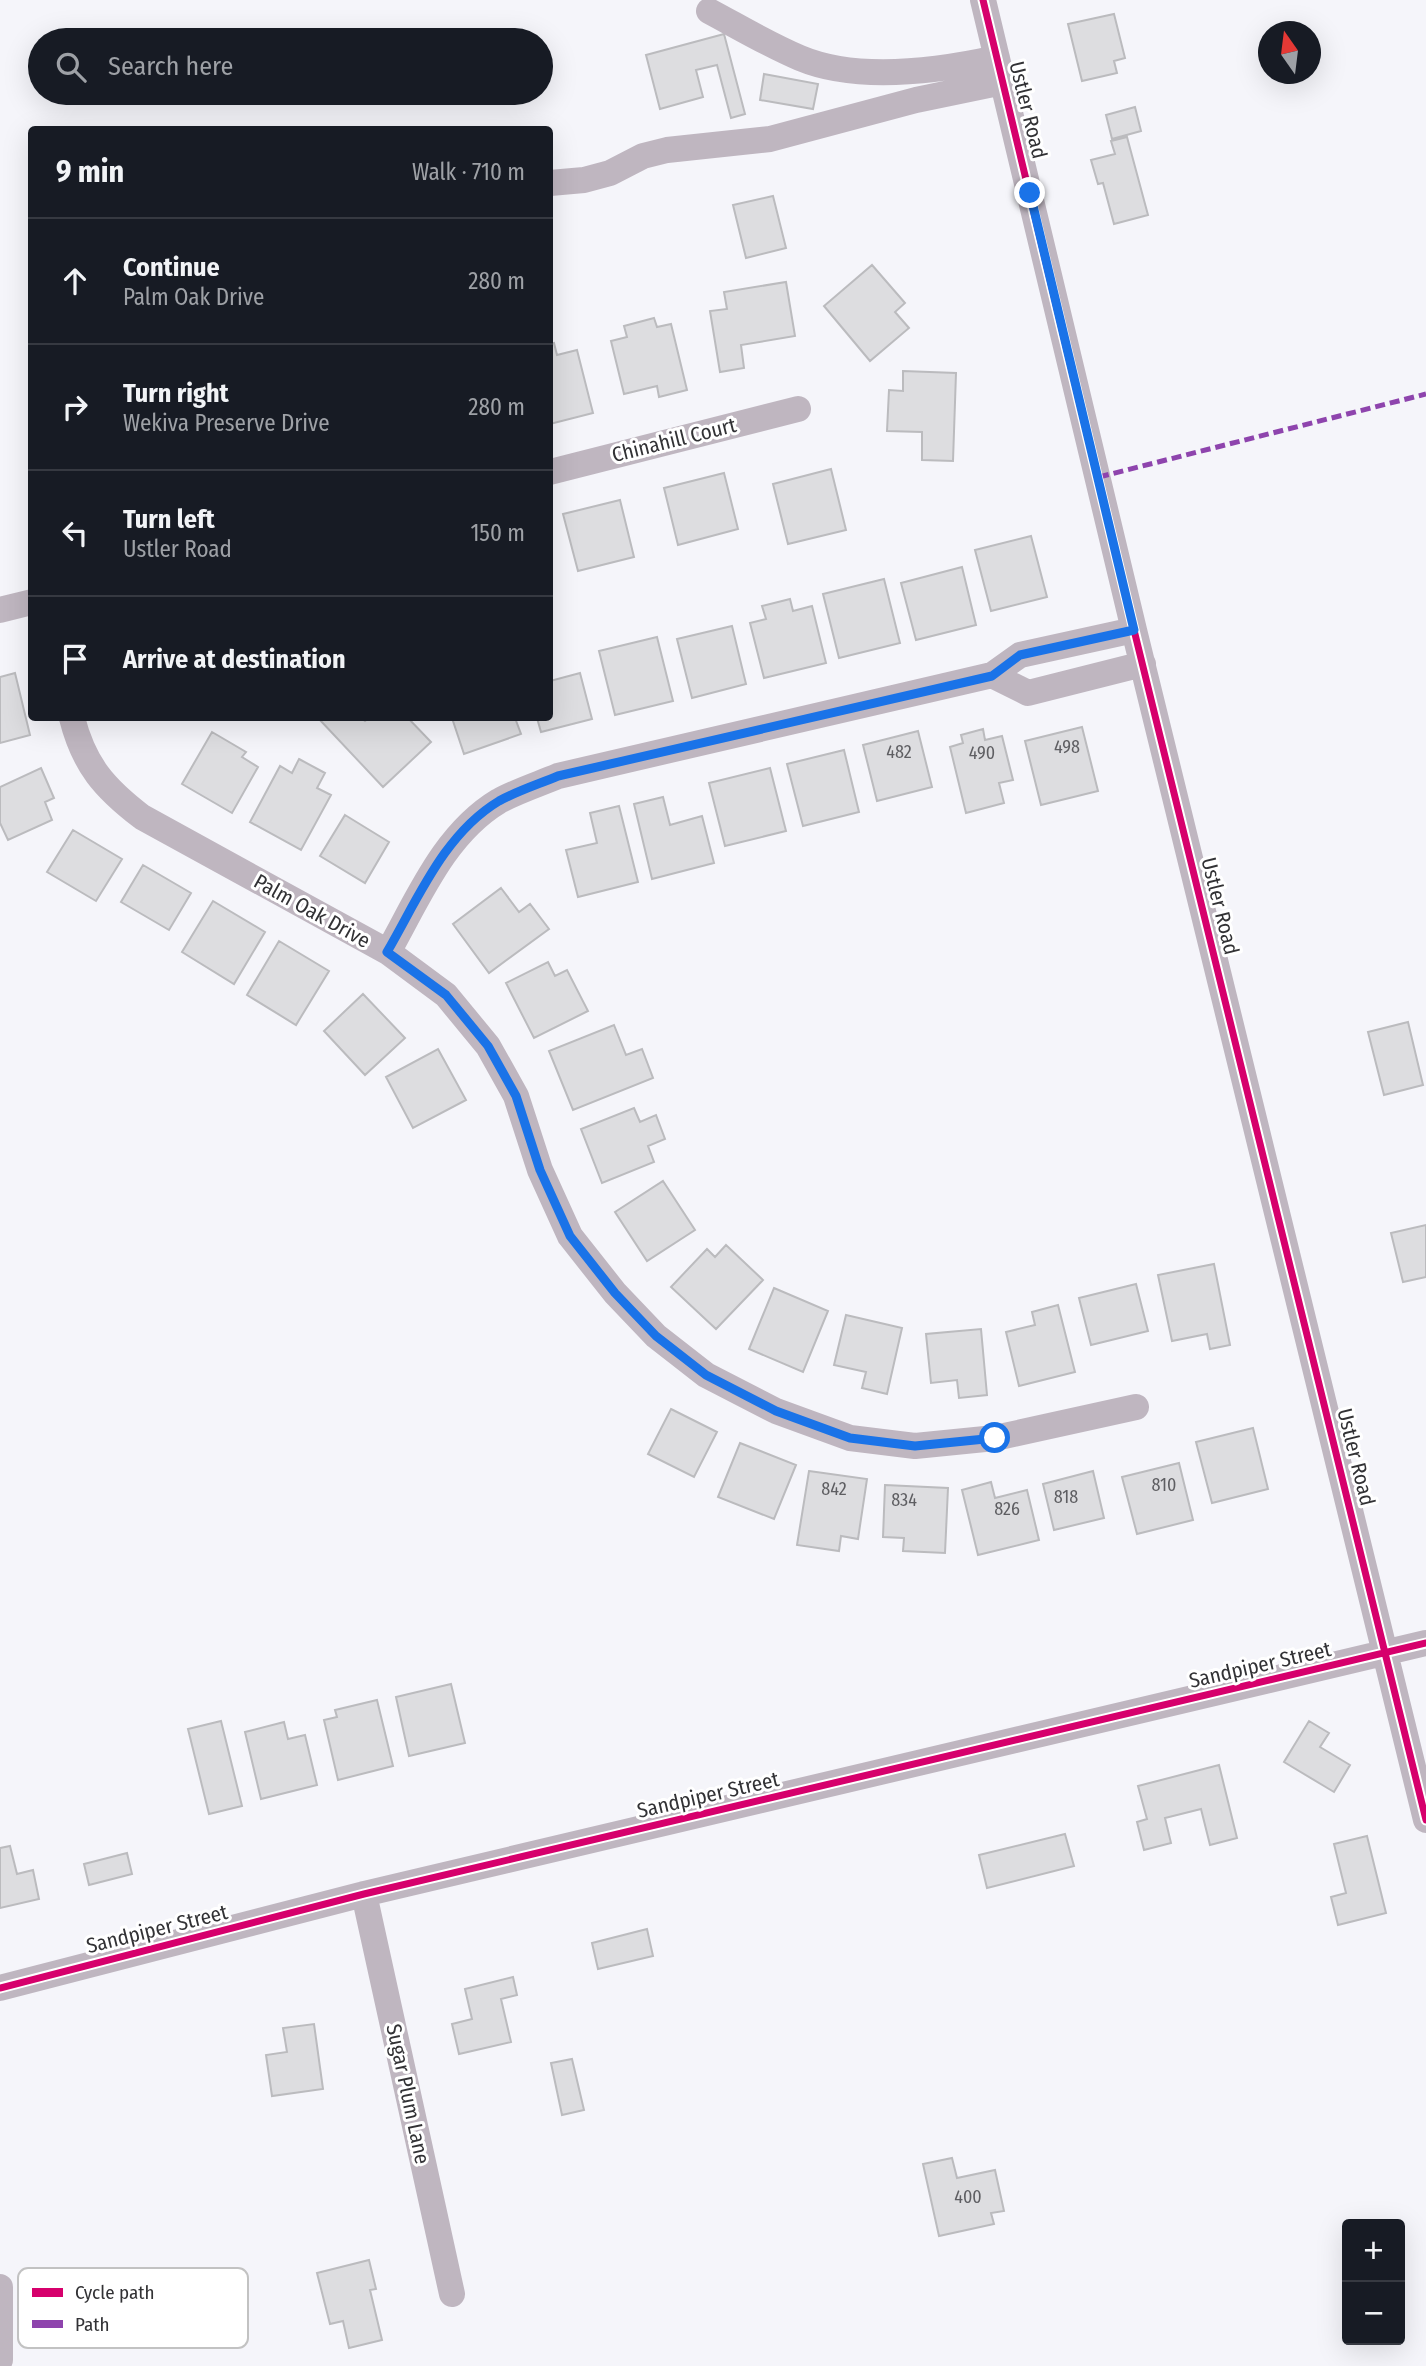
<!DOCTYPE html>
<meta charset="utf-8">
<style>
body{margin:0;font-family:"Fira Sans Condensed",sans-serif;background:#20242c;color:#f1f3f6}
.controls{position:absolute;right:21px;bottom:21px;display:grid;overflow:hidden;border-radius:7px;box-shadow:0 7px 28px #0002}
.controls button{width:63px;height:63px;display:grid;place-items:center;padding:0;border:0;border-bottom:2px solid #363941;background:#171b24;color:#f1f3f6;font:35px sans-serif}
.compass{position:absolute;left:1258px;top:21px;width:63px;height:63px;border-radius:50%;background:#171b24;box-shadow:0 7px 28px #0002;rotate:346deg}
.stop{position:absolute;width:21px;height:21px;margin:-16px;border:5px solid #1a73e8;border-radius:50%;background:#fff}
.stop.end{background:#1a73e8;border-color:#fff;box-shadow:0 2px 7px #0008}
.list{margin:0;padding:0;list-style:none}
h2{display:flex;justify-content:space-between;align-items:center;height:91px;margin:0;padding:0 28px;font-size:30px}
h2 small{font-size:23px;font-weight:400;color:#9ea1a6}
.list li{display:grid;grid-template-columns:46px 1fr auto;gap:21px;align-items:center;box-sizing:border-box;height:126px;padding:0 28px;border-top:2px solid #363941}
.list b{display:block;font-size:26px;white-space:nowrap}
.list p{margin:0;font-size:23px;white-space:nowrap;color:#9ea1a6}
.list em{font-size:23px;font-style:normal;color:#9ea1a6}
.icon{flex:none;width:38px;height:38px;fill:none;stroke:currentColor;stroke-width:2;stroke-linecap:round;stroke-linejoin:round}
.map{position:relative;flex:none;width:1426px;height:2366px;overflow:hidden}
.search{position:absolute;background:#171b24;box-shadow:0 7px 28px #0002;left:28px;top:28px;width:525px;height:77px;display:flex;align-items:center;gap:18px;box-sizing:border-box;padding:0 24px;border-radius:38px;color:#9ea1a6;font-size:26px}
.panel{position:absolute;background:#171b24;box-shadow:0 7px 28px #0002;left:28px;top:126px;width:525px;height:595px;border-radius:7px}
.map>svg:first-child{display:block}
.building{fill:#dddde0;stroke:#bbbbbe;stroke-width:2}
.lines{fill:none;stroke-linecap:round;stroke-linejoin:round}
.minor{stroke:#bfb6c0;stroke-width:26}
.quiet{stroke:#8e44ad;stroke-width:5;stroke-dasharray:10 5;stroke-linecap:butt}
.cycleway-casing{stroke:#fff;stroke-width:11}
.cycleway{stroke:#d6006c;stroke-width:7}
.route{stroke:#1a73e8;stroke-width:9}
.labels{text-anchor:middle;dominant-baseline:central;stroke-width:6;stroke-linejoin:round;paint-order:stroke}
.number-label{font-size:18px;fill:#5e5e62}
.street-label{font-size:21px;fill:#323235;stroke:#fff}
.key{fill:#fff;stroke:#c2c2c2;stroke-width:2}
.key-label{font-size:19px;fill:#323235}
</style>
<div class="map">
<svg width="1426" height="2366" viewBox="0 0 1426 2366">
<rect width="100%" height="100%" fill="#f5f5fa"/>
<!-- building -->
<path class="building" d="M1114 14 1125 58 1114 61 1117 73 1082 81 1068 24Z
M724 34 745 114 731 118 717 65 696 70 703 97 660 109 646 55Z
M764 74 818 84 813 109 760 100Z
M1135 107 1141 131 1112 139 1106 115Z
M1127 137 1148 215 1114 224 1103 183 1098 184 1091 160 1115 154 1111 141Z
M773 196 786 248 746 258 733 205Z
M872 265 905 303 895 312 909 328 870 361 824 306Z
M786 282 795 336 741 345 744 368 720 372 710 311 727 309 724 292Z
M654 318 657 327 671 324 687 390 659 397 657 386 624 394 611 341 627 337 624 326Z
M554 343 557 355 577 350 593 413 550 424V344Z
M903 371 956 373 953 461 922 460V432L887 431 889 390 903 391Z
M831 469 846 530 788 544 773 484Z
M724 473 738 529 678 545 664 488Z
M620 500 634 557 578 571 563 514Z
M1031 536 1047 597 991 611 975 550Z
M962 567 976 625 916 640 901 583Z
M884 579 900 643 839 658 823 594Z
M790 599 793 611 812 606 826 663 764 678 750 623 766 619 762 606Z
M732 626 746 684 692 698 677 639Z
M657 637 673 701 615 715 599 651Z
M15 673 30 735 0 743V677Z
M580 673 592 719 541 732 537 718H550V681Z
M321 718H361L365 721 369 718H408L431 742 383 787 319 719Z
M452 718H515L521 734 464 754Z
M1082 727 1098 791 1041 805 1025 741Z
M983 729 985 740 1002 736 1013 780 999 783 1004 803 966 813 950 747 963 743 961 735Z
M918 731 932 787 877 801 863 745Z
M212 732 246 752 242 757 258 767 232 813 182 784Z
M844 750 859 812 803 826 787 764Z
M299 759 325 773 317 788 331 795 301 850 250 822 280 766 292 773Z
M41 768 54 798 45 802 52 820 8 840 0 823V787Z
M770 768 786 831 725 846 709 783Z
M663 797 670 825 702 816 714 863 652 879 634 804Z
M619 806 638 882 578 897 566 850 597 843 590 813Z
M345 815 389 842 365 883 320 856Z
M73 830 122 859 96 901 47 872Z
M143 865 191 893 169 930 121 902Z
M501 888 519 912 530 904 549 929 489 973 453 924Z
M213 901 265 932 234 984 182 952Z
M279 941 329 971 296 1025 247 995Z
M548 962 555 976 567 970 588 1011 534 1038 506 983Z
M363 994 405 1038 365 1075 324 1031Z
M1408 1022 1423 1085 1384 1095 1368 1032Z
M614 1025 626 1055 642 1049 653 1078 573 1110 549 1051Z
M438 1049 466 1100 413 1128 386 1077Z
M634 1108 640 1122 656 1115 665 1139 648 1146 654 1162 602 1183 581 1129Z
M663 1181 695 1230 647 1261 615 1212Z
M1426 1225V1277L1403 1282 1391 1233Z
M726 1245 763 1280 716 1329 671 1287 707 1249 715 1257Z
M1214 1264 1230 1345 1210 1349 1207 1334 1172 1341 1158 1275Z
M1136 1284 1148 1331 1091 1345 1079 1298Z
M774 1288 828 1311 803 1372 749 1349Z
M1058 1305 1075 1372 1019 1386 1006 1332 1035 1325 1032 1312Z
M846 1315 902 1328 887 1394 862 1388 866 1372 834 1365Z
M981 1329 987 1395 959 1398 957 1380 931 1383 926 1334Z
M671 1409 717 1432 694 1477 648 1454Z
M1253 1428 1268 1489 1212 1503 1196 1442Z
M740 1443 796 1465 774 1519 718 1497Z
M1179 1463 1193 1520 1137 1534 1122 1477Z
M809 1471 867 1479 858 1539 841 1536 839 1551 797 1545Z
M1093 1471 1104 1518 1054 1530 1043 1484Z
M991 1482 995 1498 1027 1490 1039 1540 978 1555 962 1490Z
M885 1485 948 1488 945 1553 903 1551 904 1538 883 1537Z
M451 1684 465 1743 409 1756 396 1697Z
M377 1700 393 1766 338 1780 324 1720 337 1717 335 1710Z
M221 1721 242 1806 209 1814 188 1729Z
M1309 1721 1329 1733 1320 1747 1350 1765 1334 1792 1284 1762Z
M284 1722 288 1739 305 1735 317 1785 261 1799 245 1732Z
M1219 1765 1237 1838 1210 1845 1201 1809 1165 1818 1171 1843 1144 1850 1137 1822 1147 1819 1138 1786Z
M1065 1834 1074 1866 987 1888 979 1855Z
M1367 1836 1386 1913 1338 1925 1331 1897 1346 1893 1334 1844Z
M10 1846 17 1874 33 1870 39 1899 0 1908V1848Z
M127 1853 132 1874 89 1885 84 1864Z
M647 1929 653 1956 598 1969 592 1943Z
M513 1977 517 1995 501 1999 511 2042 459 2054 452 2024 472 2019 465 1989Z
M314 2024 323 2089 272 2096 266 2055 287 2052 283 2028Z
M572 2059 584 2110 562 2115 551 2063Z
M952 2158 957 2178 995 2170 1004 2211 991 2213 994 2224 939 2236 923 2164Z
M369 2260 376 2289 370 2290 382 2340 349 2348 343 2321 330 2324 317 2273Z"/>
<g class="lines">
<!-- minor -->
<path class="minor" d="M983 0 1134 630 1426 1820
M709 11C739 27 769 45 800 58 857 82 938 71 997 58
M550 183 584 180 610 173 643 156 667 150 770 139 916 100 1003 82
M550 472 798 409
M0 610 32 602
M992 675 1028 693 1143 664
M72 718C84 765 104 788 142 817L388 952 446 995 488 1046 516 1096 540 1170 570 1236 615 1293 656 1336 706 1375 776 1411 850 1438 915 1446 995 1438 1136 1407
M388 952C418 899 444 834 499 801 517 791 539 784 558 776L992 675 1020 655 1134 630
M364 1894 452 2294
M0 1988 364 1894 1426 1643
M0 2287V2360"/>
<!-- quiet -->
<path class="quiet" d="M1099 477 1426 394"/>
<defs>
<path id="cycleway" d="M983 0 1134 630 1426 1820
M0 1988 364 1894 1426 1643"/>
</defs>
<!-- cycleway casing -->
<use href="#cycleway" class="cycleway-casing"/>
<!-- cycleway -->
<use href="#cycleway" class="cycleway"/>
</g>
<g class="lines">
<!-- route -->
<path class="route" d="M995 1438 915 1446 850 1438 776 1411 706 1375 656 1336 615 1293 570 1236 540 1170 516 1096 488 1046 446 995 387 952C418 899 444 834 499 801 517 791 539 784 558 776L992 676 1020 655 1134 630 1030 193"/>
</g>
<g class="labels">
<!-- number labels -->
<g class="number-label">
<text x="1067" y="747">498</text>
<text x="899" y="752">482</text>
<text x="982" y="753">490</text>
<text x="1164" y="1485">810</text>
<text x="834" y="1489">842</text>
<text x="1066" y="1497">818</text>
<text x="904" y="1500">834</text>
<text x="1007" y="1509">826</text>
<text x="968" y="2197">400</text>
</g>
<!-- street labels -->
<g class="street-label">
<text transform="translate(1028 110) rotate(76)">Ustler Road</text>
<text transform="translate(674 440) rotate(-14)">Chinahill Court</text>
<text transform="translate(1220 906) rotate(76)">Ustler Road</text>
<text transform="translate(312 911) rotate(29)">Palm Oak Drive</text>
<text transform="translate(1356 1457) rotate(76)">Ustler Road</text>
<text transform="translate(1260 1665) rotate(-13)">Sandpiper Street</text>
<text transform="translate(708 1795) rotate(-13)">Sandpiper Street</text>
<text transform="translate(157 1929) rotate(-14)">Sandpiper Street</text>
<text transform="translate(408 2094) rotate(78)">Sugar Plum Lane</text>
</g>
</g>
<!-- legend -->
<rect x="18" y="2268" width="230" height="80" rx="10" class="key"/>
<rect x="32" y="2288" width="31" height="9" fill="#d6006c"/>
<rect x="32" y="2320" width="31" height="8" fill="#8e44ad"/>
<g class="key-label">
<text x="75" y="2299">Cycle path</text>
<text x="75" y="2331">Path</text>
</g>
</svg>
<div class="controls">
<button>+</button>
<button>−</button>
</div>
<svg class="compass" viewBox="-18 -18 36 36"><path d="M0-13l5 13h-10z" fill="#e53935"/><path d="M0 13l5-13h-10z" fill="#9ea1a6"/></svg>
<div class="stop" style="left:995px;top:1438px"></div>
<div class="stop end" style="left:1030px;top:193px"></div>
<div class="search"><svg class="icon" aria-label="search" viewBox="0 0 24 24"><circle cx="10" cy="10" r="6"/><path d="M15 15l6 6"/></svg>Search here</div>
<section class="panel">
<h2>9 min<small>Walk · 710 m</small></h2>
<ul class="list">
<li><svg class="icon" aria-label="ahead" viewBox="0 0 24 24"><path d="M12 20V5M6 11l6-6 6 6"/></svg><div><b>Continue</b><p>Palm Oak Drive</p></div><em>280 m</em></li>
<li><svg class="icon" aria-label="right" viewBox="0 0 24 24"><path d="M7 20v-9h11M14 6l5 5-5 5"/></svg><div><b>Turn right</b><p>Wekiva Preserve Drive</p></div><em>280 m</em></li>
<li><svg class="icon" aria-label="left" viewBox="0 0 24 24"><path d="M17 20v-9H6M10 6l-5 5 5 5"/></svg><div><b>Turn left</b><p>Ustler Road</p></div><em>150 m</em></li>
<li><svg class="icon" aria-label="arrive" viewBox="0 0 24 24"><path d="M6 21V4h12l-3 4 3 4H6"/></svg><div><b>Arrive at destination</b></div></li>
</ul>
</section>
</div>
